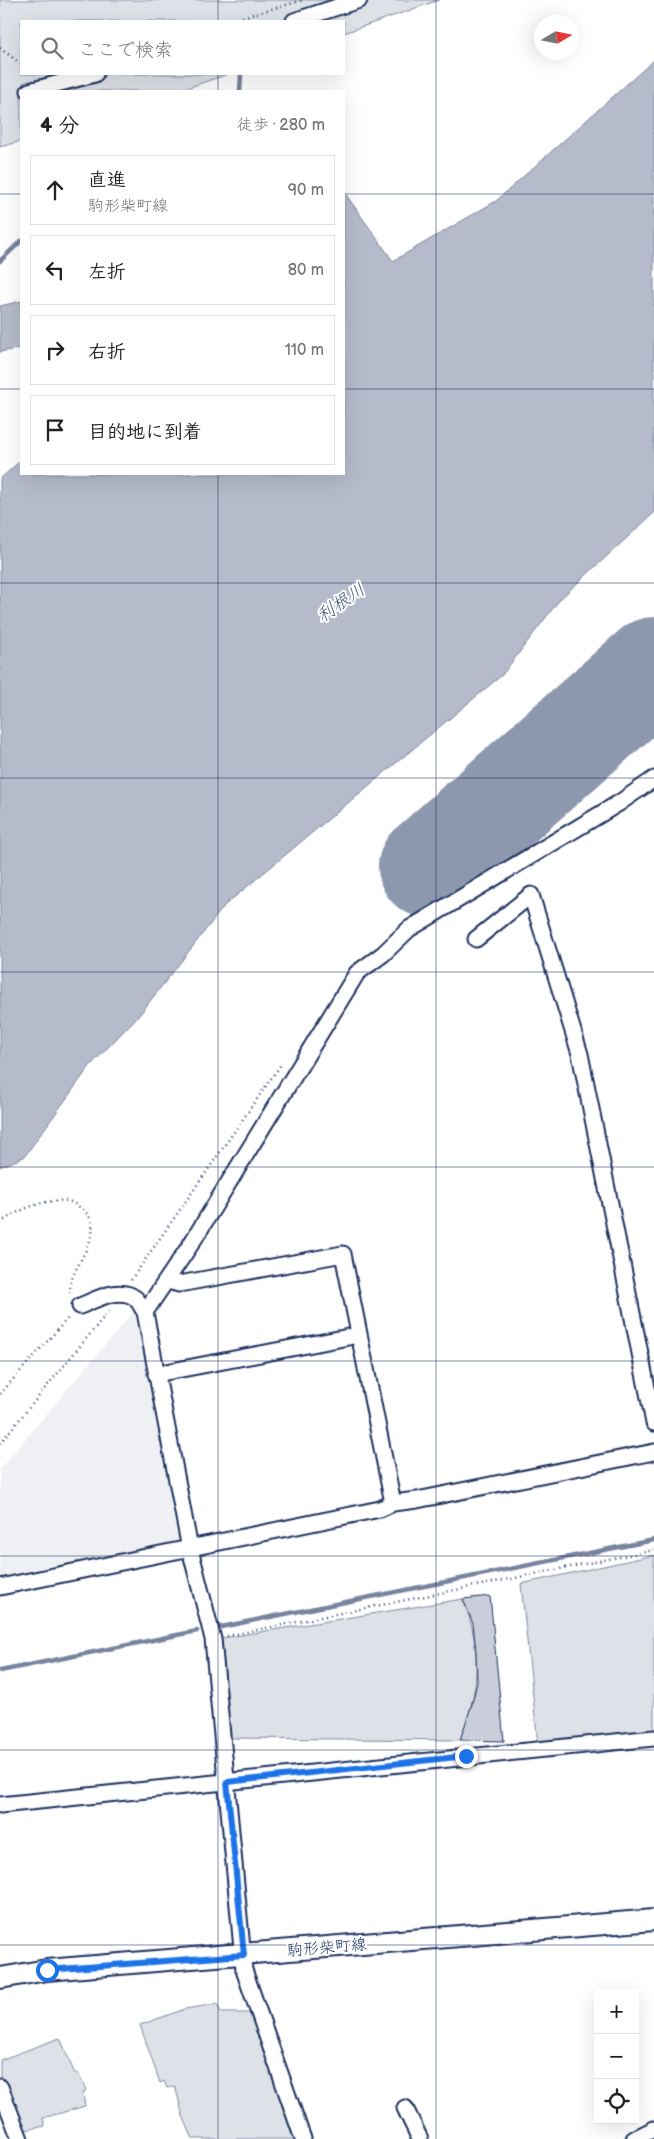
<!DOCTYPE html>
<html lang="ja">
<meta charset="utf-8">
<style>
body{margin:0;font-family:"Balsamiq Sans","Klee One",sans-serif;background:#f6f6f6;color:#222}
.controls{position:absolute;right:15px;bottom:15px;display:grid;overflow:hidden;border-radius:0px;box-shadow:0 5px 20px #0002}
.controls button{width:45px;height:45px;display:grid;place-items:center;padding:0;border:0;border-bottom:1px solid #e0e0e0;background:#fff;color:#222;font:25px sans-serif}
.compass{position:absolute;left:534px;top:15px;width:45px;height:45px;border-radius:50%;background:#fff;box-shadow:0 5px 20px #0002;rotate:80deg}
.stop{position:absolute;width:15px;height:15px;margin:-11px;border:4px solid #1a73e8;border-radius:50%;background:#fff}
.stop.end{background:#1a73e8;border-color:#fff;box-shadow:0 1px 5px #0008}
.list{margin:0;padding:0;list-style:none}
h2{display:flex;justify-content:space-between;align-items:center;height:65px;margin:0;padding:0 20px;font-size:21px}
h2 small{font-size:16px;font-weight:400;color:#767676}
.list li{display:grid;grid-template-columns:32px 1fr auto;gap:15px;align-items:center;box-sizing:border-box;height:70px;margin:0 10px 10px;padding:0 10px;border:1px solid #e0e0e0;border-radius:0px}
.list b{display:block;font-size:19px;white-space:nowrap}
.list p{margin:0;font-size:16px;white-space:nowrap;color:#767676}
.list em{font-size:16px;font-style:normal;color:#767676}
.icon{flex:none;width:28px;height:28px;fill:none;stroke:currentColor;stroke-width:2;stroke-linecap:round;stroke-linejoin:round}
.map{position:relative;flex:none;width:654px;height:2139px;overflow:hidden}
.search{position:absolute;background:#fff;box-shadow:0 5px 20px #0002;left:20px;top:20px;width:325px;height:55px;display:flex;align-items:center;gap:12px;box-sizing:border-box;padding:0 18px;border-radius:0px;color:#767676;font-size:19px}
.panel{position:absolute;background:#fff;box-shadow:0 5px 20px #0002;left:20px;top:90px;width:325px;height:385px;border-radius:0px}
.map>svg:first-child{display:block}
.built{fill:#eff0f4}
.green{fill:#dee1e7;stroke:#7c88a2}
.water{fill:#b5bbca;stroke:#77839f}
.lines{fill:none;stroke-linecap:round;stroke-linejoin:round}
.stream{stroke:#77839f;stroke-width:4.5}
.runway{stroke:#8d97ae;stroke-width:102}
.building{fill:#caceda;stroke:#1b2f5e}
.minor-casing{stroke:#1b2f5e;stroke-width:19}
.major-casing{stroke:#1b2f5e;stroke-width:24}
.path{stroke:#1b2f5e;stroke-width:2.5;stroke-dasharray:1 4;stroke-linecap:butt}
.minor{stroke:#fff;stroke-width:15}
.major{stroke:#fff;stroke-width:20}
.route{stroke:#1a73e8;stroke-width:6}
.grid{fill:none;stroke:#1b2f5e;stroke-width:1;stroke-opacity:0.55}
.labels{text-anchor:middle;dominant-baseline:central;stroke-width:4;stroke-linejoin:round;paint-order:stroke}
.street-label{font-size:16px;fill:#1b2f5e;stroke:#fff}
.water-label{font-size:18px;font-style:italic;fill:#49597e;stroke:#fff}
</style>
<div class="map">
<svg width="654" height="2139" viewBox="0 0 654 2139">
<rect width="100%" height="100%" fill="#fff"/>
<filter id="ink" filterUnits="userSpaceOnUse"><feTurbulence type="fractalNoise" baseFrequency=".02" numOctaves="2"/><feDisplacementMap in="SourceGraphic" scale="10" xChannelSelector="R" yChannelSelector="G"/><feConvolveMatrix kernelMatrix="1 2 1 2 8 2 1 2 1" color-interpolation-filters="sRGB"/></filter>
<g filter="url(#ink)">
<!-- built -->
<path class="built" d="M134 1311 181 1541 177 1545 0 1580V1469Z"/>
<!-- green -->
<path class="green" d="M0 0H439L344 33V21H21V74H228L178 91H21V141L0 147Z
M654 1555V1733L538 1744 521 1584Z
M463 1599C483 1651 479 1690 460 1740L230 1738 218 1645 223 1638Z
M217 2004 221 2013H251L296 2139H193L183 2116 175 2086 167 2088 164 2081 160 2083 140 2025 185 2009Z
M60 2038 74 2072 79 2075 86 2090 83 2093 85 2106 43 2118 45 2126 20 2131 0 2080V2060Z"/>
<!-- water -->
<path class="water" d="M654 60V513L560 599 502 675 225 905 140 1014 90 1066 24 1157 0 1167V479L21 460V474H344V192L393 261 496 201Z
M21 301V348L0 352V306Z"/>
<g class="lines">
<!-- stream -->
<path class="stream" d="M240 91 241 74
M0 261 21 241
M216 1628 654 1540
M0 1671 197 1631"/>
<!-- runway -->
<path class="runway" d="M429 867 654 668"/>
</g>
<!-- building -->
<path class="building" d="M490 1596 504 1741 460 1740 472 1704 477 1682 476 1652 473 1624 463 1599Z"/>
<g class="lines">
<defs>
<path id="minor" d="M294 21 359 0
M29 91 95 74
M476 939 531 895 580 1054 654 1423
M168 1281 179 1284 343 1254 393 1503
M80 1306C95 1300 119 1286 135 1298 139 1301 142 1308 145 1312L190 1549 213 1639 244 1970 303 2139
M145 1312 191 1244 357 973 383 954 409 929 619 803 654 779
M156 1374 359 1335
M0 1587 380 1509 393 1503 417 1500 654 1452
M0 1805 654 1738
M0 2087 20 2139
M405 2108 420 2139
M634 2139 654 2129"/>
<path id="major" d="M0 1978 47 1970 654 1920"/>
</defs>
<!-- minor casing -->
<use href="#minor" class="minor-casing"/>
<!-- major casing -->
<use href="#major" class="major-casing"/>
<!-- path -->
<path class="path" d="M228 21 304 0
M0 48 21 64
M0 1223C20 1209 43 1199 68 1201 73 1202 76 1205 81 1208 114 1232 63 1270 71 1295
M131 1280 282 1063
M0 1394 69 1317
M0 1443 109 1311
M227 1636 654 1550"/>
<!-- minor -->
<use href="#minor" class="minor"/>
<!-- major -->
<use href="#major" class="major"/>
</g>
</g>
<g class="lines" filter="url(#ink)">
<!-- route -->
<path class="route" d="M47 1970 244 1955 227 1782 466 1756"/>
</g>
<!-- grid -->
<path class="grid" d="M218 0V21M436 0V2139M218 74V91M0 194H21M344 194H654M0 389H21M344 389H654M218 474V2139M0 583H654M0 778H654M0 972H654M0 1167H654M0 1361H654M0 1556H654M0 1750H654M0 1945H654"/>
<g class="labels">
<!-- street labels -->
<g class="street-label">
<text transform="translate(327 1948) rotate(-5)">駒形柴町線</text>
</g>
<!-- water labels -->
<g class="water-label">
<text transform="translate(341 603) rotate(-34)">利根川</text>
</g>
</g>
</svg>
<div class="controls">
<button>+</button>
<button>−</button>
<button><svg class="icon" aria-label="locate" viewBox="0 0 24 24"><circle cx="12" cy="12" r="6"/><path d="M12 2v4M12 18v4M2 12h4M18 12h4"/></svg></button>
</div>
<svg class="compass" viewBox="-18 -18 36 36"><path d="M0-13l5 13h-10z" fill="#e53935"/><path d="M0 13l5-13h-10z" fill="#767676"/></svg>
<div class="stop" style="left:47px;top:1970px"></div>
<div class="stop end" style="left:466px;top:1756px"></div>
<div class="search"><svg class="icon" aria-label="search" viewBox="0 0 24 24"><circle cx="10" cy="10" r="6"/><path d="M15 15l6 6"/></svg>ここで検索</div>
<section class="panel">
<h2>4 分<small>徒歩 · 280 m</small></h2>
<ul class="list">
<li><svg class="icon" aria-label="ahead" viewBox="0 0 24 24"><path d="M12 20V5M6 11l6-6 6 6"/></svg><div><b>直進</b><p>駒形柴町線</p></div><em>90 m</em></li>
<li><svg class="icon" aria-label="left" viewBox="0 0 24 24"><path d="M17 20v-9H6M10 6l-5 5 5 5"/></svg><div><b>左折</b></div><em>80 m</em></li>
<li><svg class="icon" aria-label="right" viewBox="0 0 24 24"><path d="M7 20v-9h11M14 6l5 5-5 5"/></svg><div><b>右折</b></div><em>110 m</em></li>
<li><svg class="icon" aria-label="arrive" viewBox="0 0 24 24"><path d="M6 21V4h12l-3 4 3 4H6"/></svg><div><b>目的地に到着</b></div></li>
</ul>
</section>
</div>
